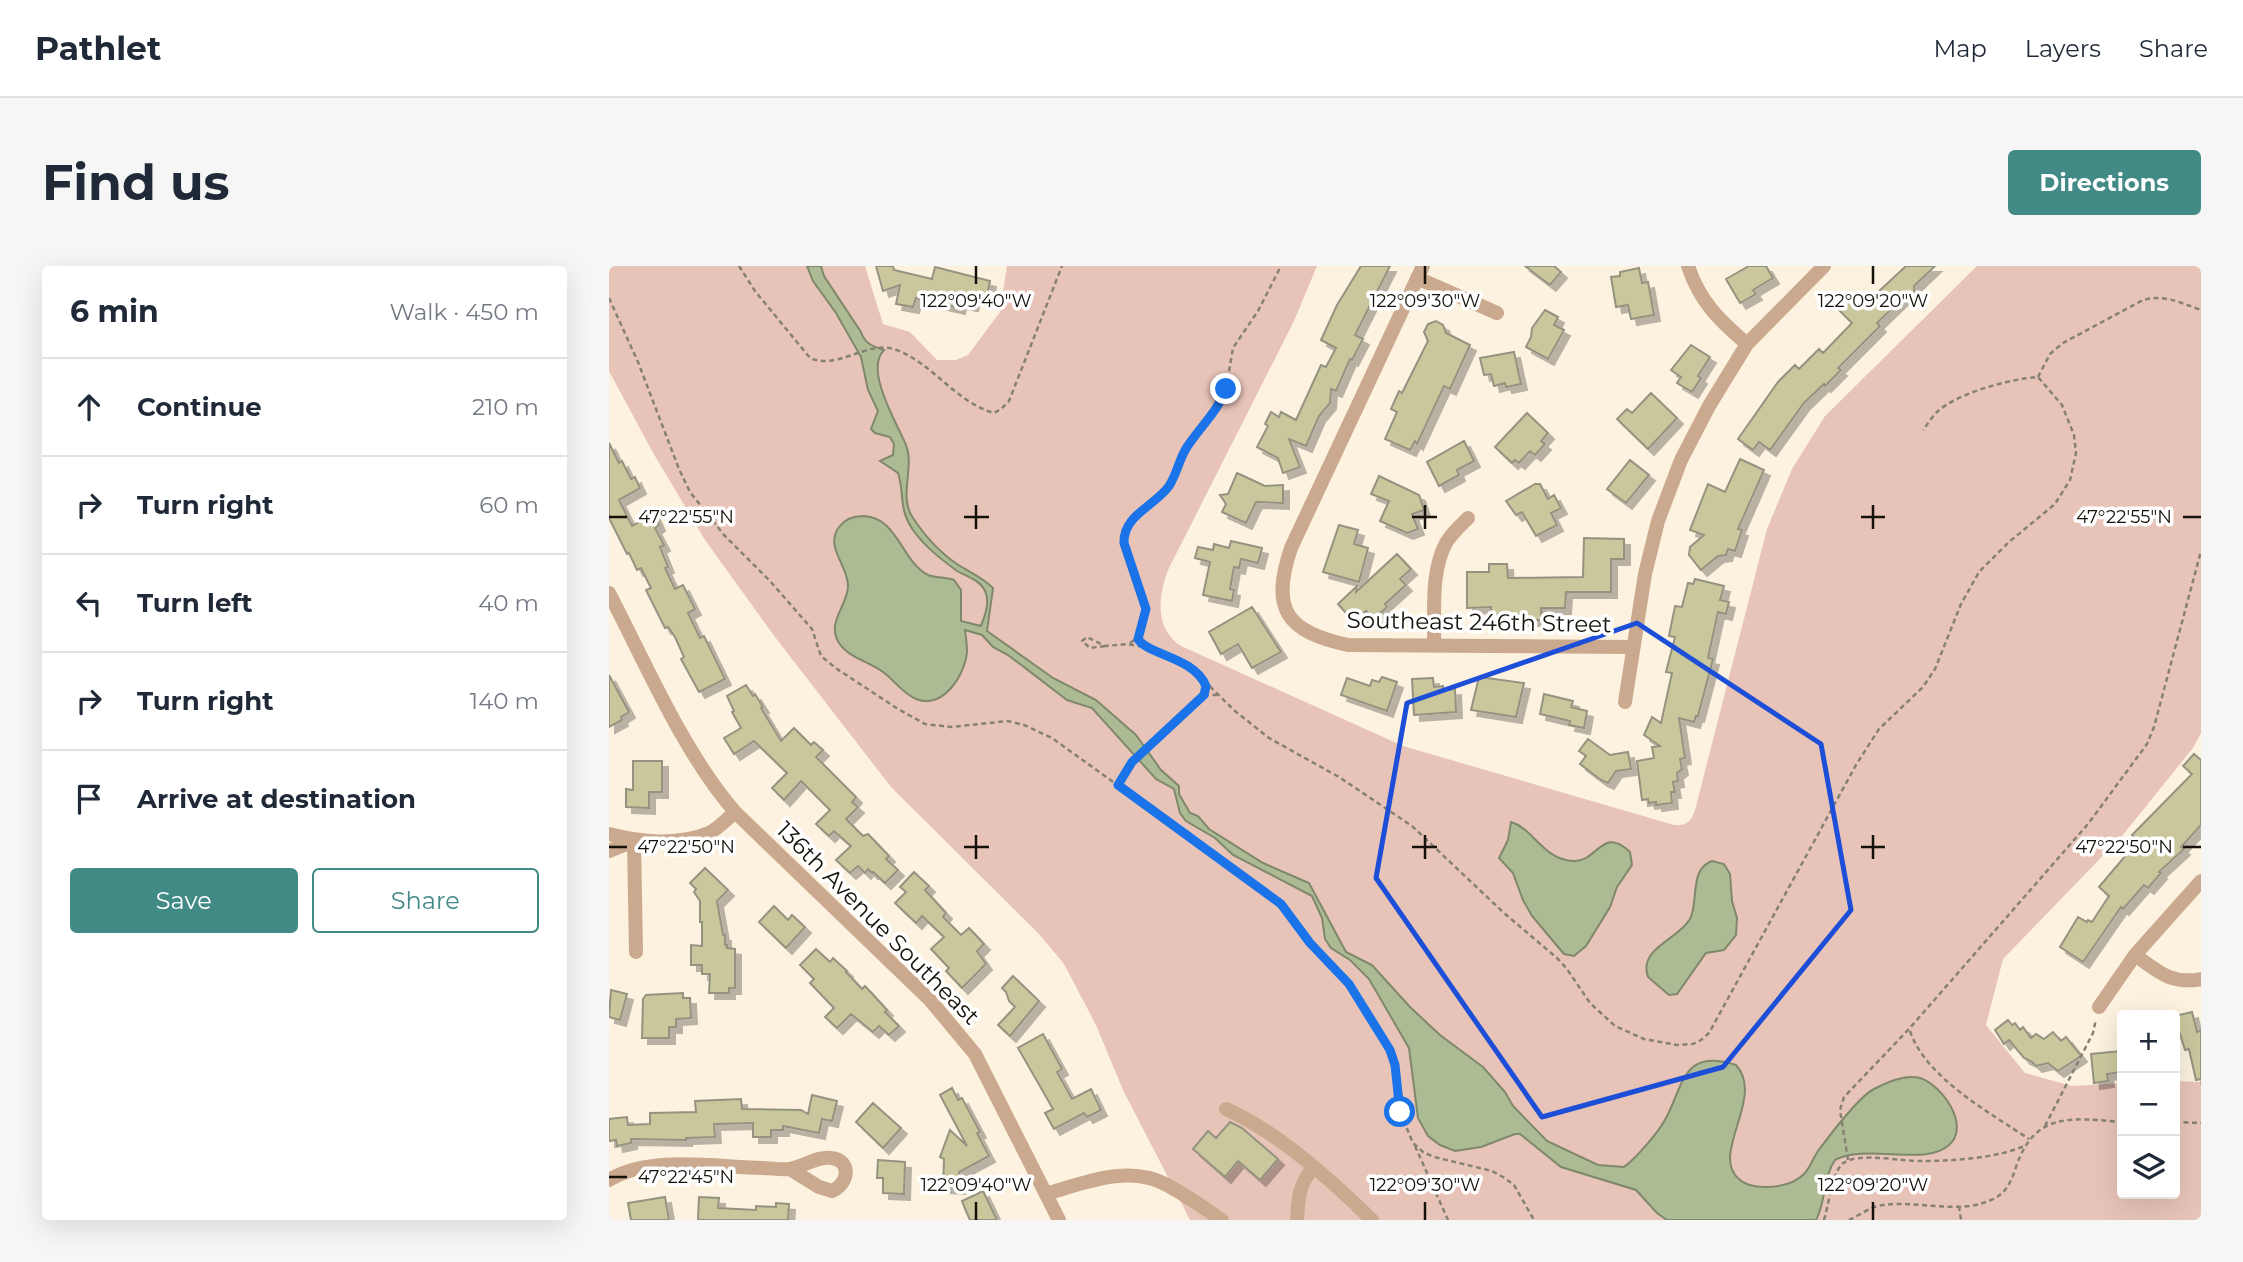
<!DOCTYPE html>
<meta charset="utf-8">
<style>
body{margin:0;font-family:Montserrat,sans-serif;background:#f6f6f7;color:#1f2937}
.controls{position:absolute;right:21px;bottom:21px;display:grid;overflow:hidden;border-radius:7px;box-shadow:0 7px 28px #0002}
.controls button{width:63px;height:63px;display:grid;place-items:center;padding:0;border:0;border-bottom:2px solid #e0e1e3;background:#fff;color:#1f2937;font:35px sans-serif}
.stop{position:absolute;width:21px;height:21px;margin:-16px;border:5px solid #1a73e8;border-radius:50%;background:#fff}
.stop.end{background:#1a73e8;border-color:#fff;box-shadow:0 2px 7px #0008}
.list{margin:0;padding:0;list-style:none}
h2{display:flex;justify-content:space-between;align-items:center;height:91px;margin:0;padding:0 28px;font-size:30px}
h2 small{font-size:23px;font-weight:400;color:#747a83}
.list li{display:grid;grid-template-columns:46px 1fr auto;gap:21px;align-items:center;box-sizing:border-box;height:98px;padding:0 28px;border-top:2px solid #e0e1e3}
.list b{display:block;font-size:26px;white-space:nowrap}
.list em{font-size:23px;font-style:normal;color:#747a83}
.actions{display:flex;gap:14px;padding:21px 28px}
.actions a{flex:1;padding:16px 0;border:2px solid #428a86;border-radius:7px;text-align:center;font-size:24px;color:#428a86}
.actions .main{background:#428a86;color:#fff}
.icon{flex:none;width:38px;height:38px;fill:none;stroke:currentColor;stroke-width:2;stroke-linecap:round;stroke-linejoin:round}
.map{position:relative;flex:none;width:1592px;height:954px;overflow:hidden;border-radius:7px}
header{display:flex;align-items:center;gap:42px;box-sizing:border-box;height:98px;padding:0 35px;background:#fff;border-bottom:2px solid #e0e1e3}
header strong{font-size:33px}
nav{display:flex;gap:38px;margin-inline-start:auto;font-size:24px}
.intro{display:flex;align-items:center;justify-content:space-between;box-sizing:border-box;height:168px;padding:0 42px}
h1{margin:0;font-size:49px}
.button{padding:18px 32px;border-radius:7px;background:#428a86;color:#fff;font-size:24px;font-weight:700}
main{display:flex;gap:42px;padding:0 42px}
aside{flex:1;background:#fff;border-radius:7px;box-shadow:0 7px 28px #0002}
.map>svg:first-child{display:block}
.green{fill:#e8c4b8}
.water{fill:#acbb94;stroke:#7f886b;stroke-width:2}
.building{fill:#cbc79d;stroke:#959380;stroke-width:2;filter:url(#shadow)}
.lines{fill:none;stroke-linecap:round;stroke-linejoin:round}
.path{stroke:#878074;stroke-width:2.5;stroke-dasharray:5 3.5;stroke-linecap:butt}
.minor{stroke:#caa98f;stroke-width:14}
.route{stroke:#1a73e8;stroke-width:9}
.marked{fill:none;stroke:#1d4ed8;stroke-width:5;stroke-linejoin:round}
.ticks{fill:none;stroke:#15110b;stroke-width:2.5}
.labels{text-anchor:middle;dominant-baseline:central;stroke-width:7;stroke-linejoin:round;paint-order:stroke}
.street-label{font-size:23px;fill:#15110b;stroke:#fff}
.ticks-label{font-size:18px;text-anchor:middle;fill:#15110b;stroke:#fff;stroke-width:7;stroke-linejoin:round;paint-order:stroke}
</style>
<header>
<strong>Pathlet</strong>
<nav><a>Map</a><a>Layers</a><a>Share</a></nav>
</header>
<div class="intro"><h1>Find us</h1><a class="button">Directions</a></div>
<main>
<aside>
<h2>6 min<small>Walk · 450 m</small></h2>
<ul class="list">
<li><svg class="icon" aria-label="ahead" viewBox="0 0 24 24"><path d="M12 20V5M6 11l6-6 6 6"/></svg><div><b>Continue</b></div><em>210 m</em></li>
<li><svg class="icon" aria-label="right" viewBox="0 0 24 24"><path d="M7 20v-9h11M14 6l5 5-5 5"/></svg><div><b>Turn right</b></div><em>60 m</em></li>
<li><svg class="icon" aria-label="left" viewBox="0 0 24 24"><path d="M17 20v-9H6M10 6l-5 5 5 5"/></svg><div><b>Turn left</b></div><em>40 m</em></li>
<li><svg class="icon" aria-label="right" viewBox="0 0 24 24"><path d="M7 20v-9h11M14 6l5 5-5 5"/></svg><div><b>Turn right</b></div><em>140 m</em></li>
<li><svg class="icon" aria-label="arrive" viewBox="0 0 24 24"><path d="M6 21V4h12l-3 4 3 4H6"/></svg><div><b>Arrive at destination</b></div></li>
</ul>
<div class="actions"><a class="main">Save</a><a>Share</a></div>
</aside>
<div class="map">
<svg width="1592" height="954" viewBox="0 0 1592 954">
<defs>
<filter id="shadow"><feDropShadow dx="6" dy="6" stdDeviation="0" flood-color="#0004"/></filter>
</defs>
<rect width="100%" height="100%" fill="#fcf2df"/>
<!-- green -->
<path class="green" d="M0 0H256L274 58 301 66 328 94H347L359 89 391 46 398 0H708L685 55 560 302C549 328 545 363 572 380L794 480 1065 559C1077 560 1082 556 1086 544L1158 263 1183 203 1216 150 1368 0H1592V467L1584 482 1513 570 1394 693 1377 759 1416 807 1463 820 1513 817V928H1566V815L1592 816V954H581L514 824 487 759 455 698 431 669 282 521 166 371 96 274 43 185 0 105Z"/>
<!-- water -->
<path class="water" d="M198 0H212L215 10 252 66C256 78 263 80 275 84 255 104 288 157 297 179 306 202 289 230 304 252 316 270 330 286 348 298 360 306 373 311 384 322L378 365 444 412 487 434 527 469 552 504 570 520V528L581 547 589 550 600 563 654 597 700 617 737 686 763 699 801 741 831 769 874 801 896 826 904 840 938 875 989 899 1015 901C1027 892 1050 866 1057 852 1075 818 1074 782 1127 799 1157 832 1099 889 1131 914 1138 920 1147 921 1156 921 1170 921 1185 918 1195 908 1201 902 1204 892 1209 885 1221 869 1249 831 1265 823 1278 816 1297 808 1311 812 1333 819 1362 860 1340 879 1316 901 1257 877 1226 894 1214 911 1217 936 1207 954H1058L1048 947 1027 924 952 901 911 868H906L872 881 846 885 831 879 819 870 809 852 800 782 760 713 741 694 722 682 716 673 713 652 703 630 624 589 606 572 577 555 571 547 565 523 547 513 483 442 458 434 399 389 384 381 373 369 356 364C357 371 358 379 358 386 356 409 334 444 307 433 293 427 285 414 274 406 259 395 240 392 230 377 217 357 238 340 239 321 240 300 215 281 230 261 236 253 244 250 254 250 289 251 292 295 319 309 326 312 337 311 345 314L352 324V355L372 360C376 349 382 335 375 323 370 314 357 310 348 305 332 293 316 281 304 264 289 242 296 229 289 207L271 195 284 189 285 178 281 171 266 167 262 163 269 145 259 124 252 91 227 47 204 15Z
M902 556C924 562 935 595 965 595 988 596 994 559 1021 586L1023 599 1008 621 1001 641 977 680 965 690 955 688 923 650 914 634 904 607 890 592 899 574Z
M1103 595 1115 598 1121 608 1123 635 1128 652 1127 669 1115 684 1097 687 1068 728 1060 729 1039 711C1029 682 1069 674 1081 653 1090 635 1080 603 1103 595Z"/>
<!-- building -->
<path class="building" d="M267 0H284L285 4 323 13 326 1 381 15 377 35 365 32 363 39 351 37 350 42 307 32 304 41 287 38 291 19 274 25Z
M752 0H781L746 69 754 73 743 94 741 93 727 125 722 123 721 137 710 150 697 180 680 173 691 201 674 207 669 192 648 181 659 160 656 158 662 146 670 151 672 146 687 154 712 99 717 101 727 82 712 74 728 39Z
M916 0H945L952 6 941 19Z
M1140 0H1157L1164 12 1144 24 1147 28 1131 37 1117 13Z
M1297 0H1326L1305 20 1306 32 1296 30 1268 57 1271 60 1229 102 1232 104 1216 120 1215 118 1195 137 1161 184 1150 176 1144 184 1129 173 1169 116 1186 99 1190 103 1210 83 1214 87 1243 57 1229 43 1241 31 1252 42Z
M1030 2 1033 17 1039 16 1045 49 1022 53 1019 39 1007 41 1002 11 1011 10V6Z
M936 44 949 51 945 59 955 64 939 93 917 81 922 71 923 62Z
M827 55 834 59 837 67 861 79 841 123 835 120 808 178 806 175 801 184 776 173 788 146 782 143 790 125 793 127 819 75 815 66 819 58Z
M1082 79 1101 91 1089 110 1092 112 1083 126 1068 117 1072 111 1062 104Z
M905 86 912 118 897 121 896 117 885 120 882 108 875 109 871 92Z
M1042 127 1068 152 1039 183 1008 153 1018 143 1023 147Z
M918 147 939 167 932 175 936 178 926 189 921 185 910 197 906 194 903 197 886 181Z
M855 175 865 195 848 204 850 209 830 220 818 196Z
M0 177 10 197 13 195 22 213 26 211 31 222 10 234 23 260 45 248 50 259 46 262 55 279 51 281 59 301 56 302 66 323 74 319 86 343 79 347 91 372 95 370 116 413 90 426 72 393 75 391 66 371 59 361 56 362 37 324 42 322 32 302 28 304 20 287 18 288 0 252Z
M1131 193 1155 204 1129 263 1133 264 1126 285 1119 283 1117 289 1109 290 1092 304 1080 289 1081 281 1095 269 1081 264 1099 218 1116 226Z
M1021 194 1040 209 1017 237 998 223Z
M628 207 656 220 674 219V237L647 236 637 257 613 246 617 238 611 229 619 228Z
M770 210 810 229 815 244 803 248 809 263 798 267 771 255 780 235 762 228Z
M926 218H931L939 233 945 229 952 242 942 247 948 259 927 270 913 246 907 249 897 235Z
M730 259 749 264 745 278 759 282 750 316 714 306Z
M975 272 1015 273V293H1002V326H957L956 342H932V354H911V348H882V341L858 342V306H880V298H898L899 312 974 311Z
M622 275 653 282 649 297 632 293 630 302 625 301 621 323 625 324 623 335 594 329 601 296 586 292 589 281 604 284 605 278 620 282Z
M788 288 802 303 791 313 797 319 776 338 778 341 765 353 757 345 745 356 729 338 748 320 747 326Z
M1086 313 1115 320 1111 334 1120 336 1117 348 1109 346 1099 392 1104 393 1089 450H1087L1085 456 1070 452 1076 492 1071 493 1073 503 1068 507 1069 515 1064 516 1066 526H1062L1063 537 1047 539V536L1040 537 1039 533 1033 534 1028 495 1045 492 1043 481 1051 480 1035 469 1043 451 1052 457 1063 407 1057 406 1066 371 1060 370 1066 340 1073 341 1079 317 1084 318Z
M643 341 672 386 643 402 629 378 612 388 600 366Z
M0 409 20 446 12 451 13 454 0 461Z
M773 411 788 416 778 445 732 429 738 412 761 420 763 414 770 416Z
M870 411 915 417 907 451 862 444Z
M824 412 825 421 834 420V424L846 423 847 446 805 449 803 413Z
M137 419 144 430 146 428 154 441 152 442 172 475 185 462 202 479 205 476 214 484 207 491 247 531 243 536 249 541 237 553 254 570 259 568 280 590 277 593 289 604 276 617 264 606 263 607 259 603 256 607 249 600 241 607 227 594 242 580 225 565 220 570 207 558 221 544 192 515 175 534 163 522 178 507 145 475 125 488 115 472 132 462 123 446 125 445 118 430Z
M935 428 964 435 962 441 978 445 975 462 960 459 961 455 931 448Z
M979 473 1001 489 1019 486 1022 503 1007 505 999 517 992 514 971 498 977 490 970 485Z
M1585 488 1592 494V559L1572 581 1575 583 1550 606 1552 607 1539 622 1535 619 1514 643 1512 641 1474 696 1451 681 1469 651 1478 656 1479 654 1483 656 1500 630 1490 621 1529 575 1523 569 1583 508 1574 500Z
M24 495H53V526H40V542L17 541V523L24 524Z
M96 602 119 624 108 635 114 669H116V679H118V682L126 683V722H120V727H100L101 708H93V699H82V679L93 680V656H91V635L85 626 87 623 81 617Z
M305 606 320 620 316 624 337 647 334 651 352 669 360 662 375 678 368 685 377 698 353 722 337 705 340 702 322 683 335 671 313 650 307 657 286 637 297 626 291 621Z
M165 640 179 654 183 649 196 661 177 682 150 656Z
M207 683 221 696 224 692 238 705 237 706 253 723 256 720 278 744 276 746 290 760 280 769 270 760 264 766 242 748 228 762 216 751 225 742 201 717 205 713 191 699Z
M404 710 430 735 401 770 389 759 406 741 400 735 397 726 393 722Z
M2 724 18 728 11 754 0 751Z
M74 727V732H81L82 752 67 753V761H60V772H33L34 733 37 729Z
M1583 746 1588 766 1592 764V813L1587 814 1580 783 1576 784 1566 752V750Z
M1399 754 1403 759 1406 757 1411 764 1414 761 1422 772 1427 768 1435 773 1444 766 1452 775 1457 771 1472 790 1449 805 1439 797 1427 800 1422 795 1415 792 1400 774 1395 778 1386 764Z
M434 768 453 803 448 806 463 833 482 823 492 844 478 851 475 847 445 863 436 847 444 843 409 782Z
M1512 785 1513 806 1498 808 1499 815 1485 817 1482 788Z
M343 822 349 834 353 832 371 866 368 867 380 890 350 906V922L334 921 335 893 331 891 341 864 358 880 331 829Z
M203 829 228 835 223 855 213 853 210 867 174 860V864H162V871H144V857L105 858 106 871 77 872V874L22 873V877L8 880 7 874 0 875V853L18 851 19 859 41 858V847L87 846 86 835 132 833 133 843 192 844 199 848Z
M264 837 292 862 274 882 247 856Z
M621 856 633 862 669 893 651 914 629 895 616 911 584 883 599 865 607 872Z
M269 894 296 896 295 928 274 927V912H268Z
M374 925 388 954H361L357 945 353 935Z
M56 931 60 954H22L19 937Z
M90 931 110 932 109 942 147 944V940L167 941V937L180 938 179 954H89Z"/>
<g class="lines">
<!-- path -->
<path class="path" d="M130 0 146 25 201 92C228 104 258 75 285 83 323 96 346 136 385 147L392 143 400 135 453 0
M0 32 29 96 70 203 81 226 115 269 161 315 203 363 212 390 228 403 289 443 316 458 342 461 399 455 415 459 443 472 571 564 615 598 658 626 672 638 701 677 740 718 781 784 786 799 791 846 804 877 814 886 825 891 883 905 894 911 905 919 925 954
M1429 111 1441 88 1454 77 1534 34C1555 28 1572 37 1592 44
M529 369 532 378 536 380
M521 377C552 357 524 303 515 277V269L523 254 555 226 562 217 578 181 613 134 617 123 624 82 649 45 672 0
M496 380 481 382 473 375 478 371 496 380 519 378 549 384 563 390 583 403 626 445 660 472 730 511 803 560 895 647 948 692 958 703 981 737 1006 760 1035 773 1068 779 1084 778 1092 774 1100 767 1247 499 1270 463 1314 421 1326 403 1352 338 1370 306 1400 276 1446 238 1461 214 1467 187 1465 169 1453 139 1429 111C1401 113 1347 127 1327 147 1322 152 1318 159 1314 164
M595 429H608
M509 519 523 496 595 429 597 419
M1301 765C1316 811 1381 847 1420 873
M1566 856 1592 857
M1436 860 1484 767 1487 753
M806 880 839 954
M1239 894 1231 844 1235 831 1300 763 1479 558 1538 478 1545 461 1592 285
M1350 940 1352 954
M1215 954C1219 941 1224 906 1233 898 1248 885 1294 896 1314 895 1344 895 1388 892 1415 880
M1240 954C1251 949 1263 940 1274 939 1309 934 1349 949 1382 934 1397 928 1402 916 1407 901 1426 845 1463 852 1513 856"/>
<!-- minor -->
<path class="minor" d="M814 0 682 282C661 344 678 366 739 379L1024 381
M1079 0C1091 36 1110 54 1138 78
M808 12 888 47
M0 327C37 398 74 486 126 546L321 734 366 788 450 954
M825 380C826 347 821 307 837 277 842 268 851 260 859 252
M1016 436 1036 308 1049 255 1072 194 1100 140 1138 78 1215 0
M0 568C31 576 70 580 100 567 110 562 118 553 126 546
M25 575 27 686
M0 585 25 575
M1526 689C1548 705 1562 719 1592 713
M1490 741 1526 689 1592 615
M617 843C669 866 722 914 763 954
M0 914C41 889 106 901 153 902 162 902 172 904 180 903 194 901 208 890 222 892 243 894 240 918 223 925L210 921 181 903
M437 928C475 917 520 898 558 919 577 929 595 942 613 954
M688 954C689 933 690 918 704 902"/>
</g>
<g class="lines">
<!-- route -->
<path class="route" d="M617 123C609 145 591 161 578 181 570 193 568 208 560 220 546 240 514 249 515 277L537 343 529 373C539 389 585 391 597 420L595 429 523 496 509 519 672 638 701 677 740 718 781 784 786 799 791 846"/>
</g>
<!-- marked area -->
<path class="marked" d="M1028 357 1212 478 1242 644 1114 801 933 851 767 612 798 437Z"/>
<!-- ticks -->
<path class="ticks" d="M367 0V18M816 0V18M1264 0V18M367 239V263M816 239V263M1264 239V263M0 251H18M355 251H380M803 251H828M1252 251H1276M1574 251H1592M367 569V593M816 569V593M1264 569V593M0 581H18M355 581H380M803 581H828M1252 581H1276M1574 581H1592M0 911H18M367 936V954M816 936V954M1264 936V954"/>
<g class="labels">
<!-- street labels -->
<g class="street-label">
<text transform="translate(870 356) rotate(1)">Southeast 246th Street</text>
<text transform="translate(269 657) rotate(45)">136th Avenue Southeast</text>
</g>
</g>
<g class="ticks-label">
<text x="367" y="41">122°09'40"W</text>
<text x="816" y="41">122°09'30"W</text>
<text x="1264" y="41">122°09'20"W</text>
<text x="77" y="257">47°22'55"N</text>
<text x="1515" y="257">47°22'55"N</text>
<text x="77" y="587">47°22'50"N</text>
<text x="1515" y="587">47°22'50"N</text>
<text x="77" y="917">47°22'45"N</text>
<text x="367" y="925">122°09'40"W</text>
<text x="816" y="925">122°09'30"W</text>
<text x="1264" y="925">122°09'20"W</text>
</g>
</svg>
<div class="controls">
<button>+</button>
<button>−</button>
<button><svg class="icon" aria-label="layers" viewBox="0 0 24 24"><path d="M12 4l9 5-9 5-9-5zM3 14l9 5 9-5"/></svg></button>
</div>
<div class="stop" style="left:791px;top:846px"></div>
<div class="stop end" style="left:617px;top:123px"></div>
</div>
</main>
